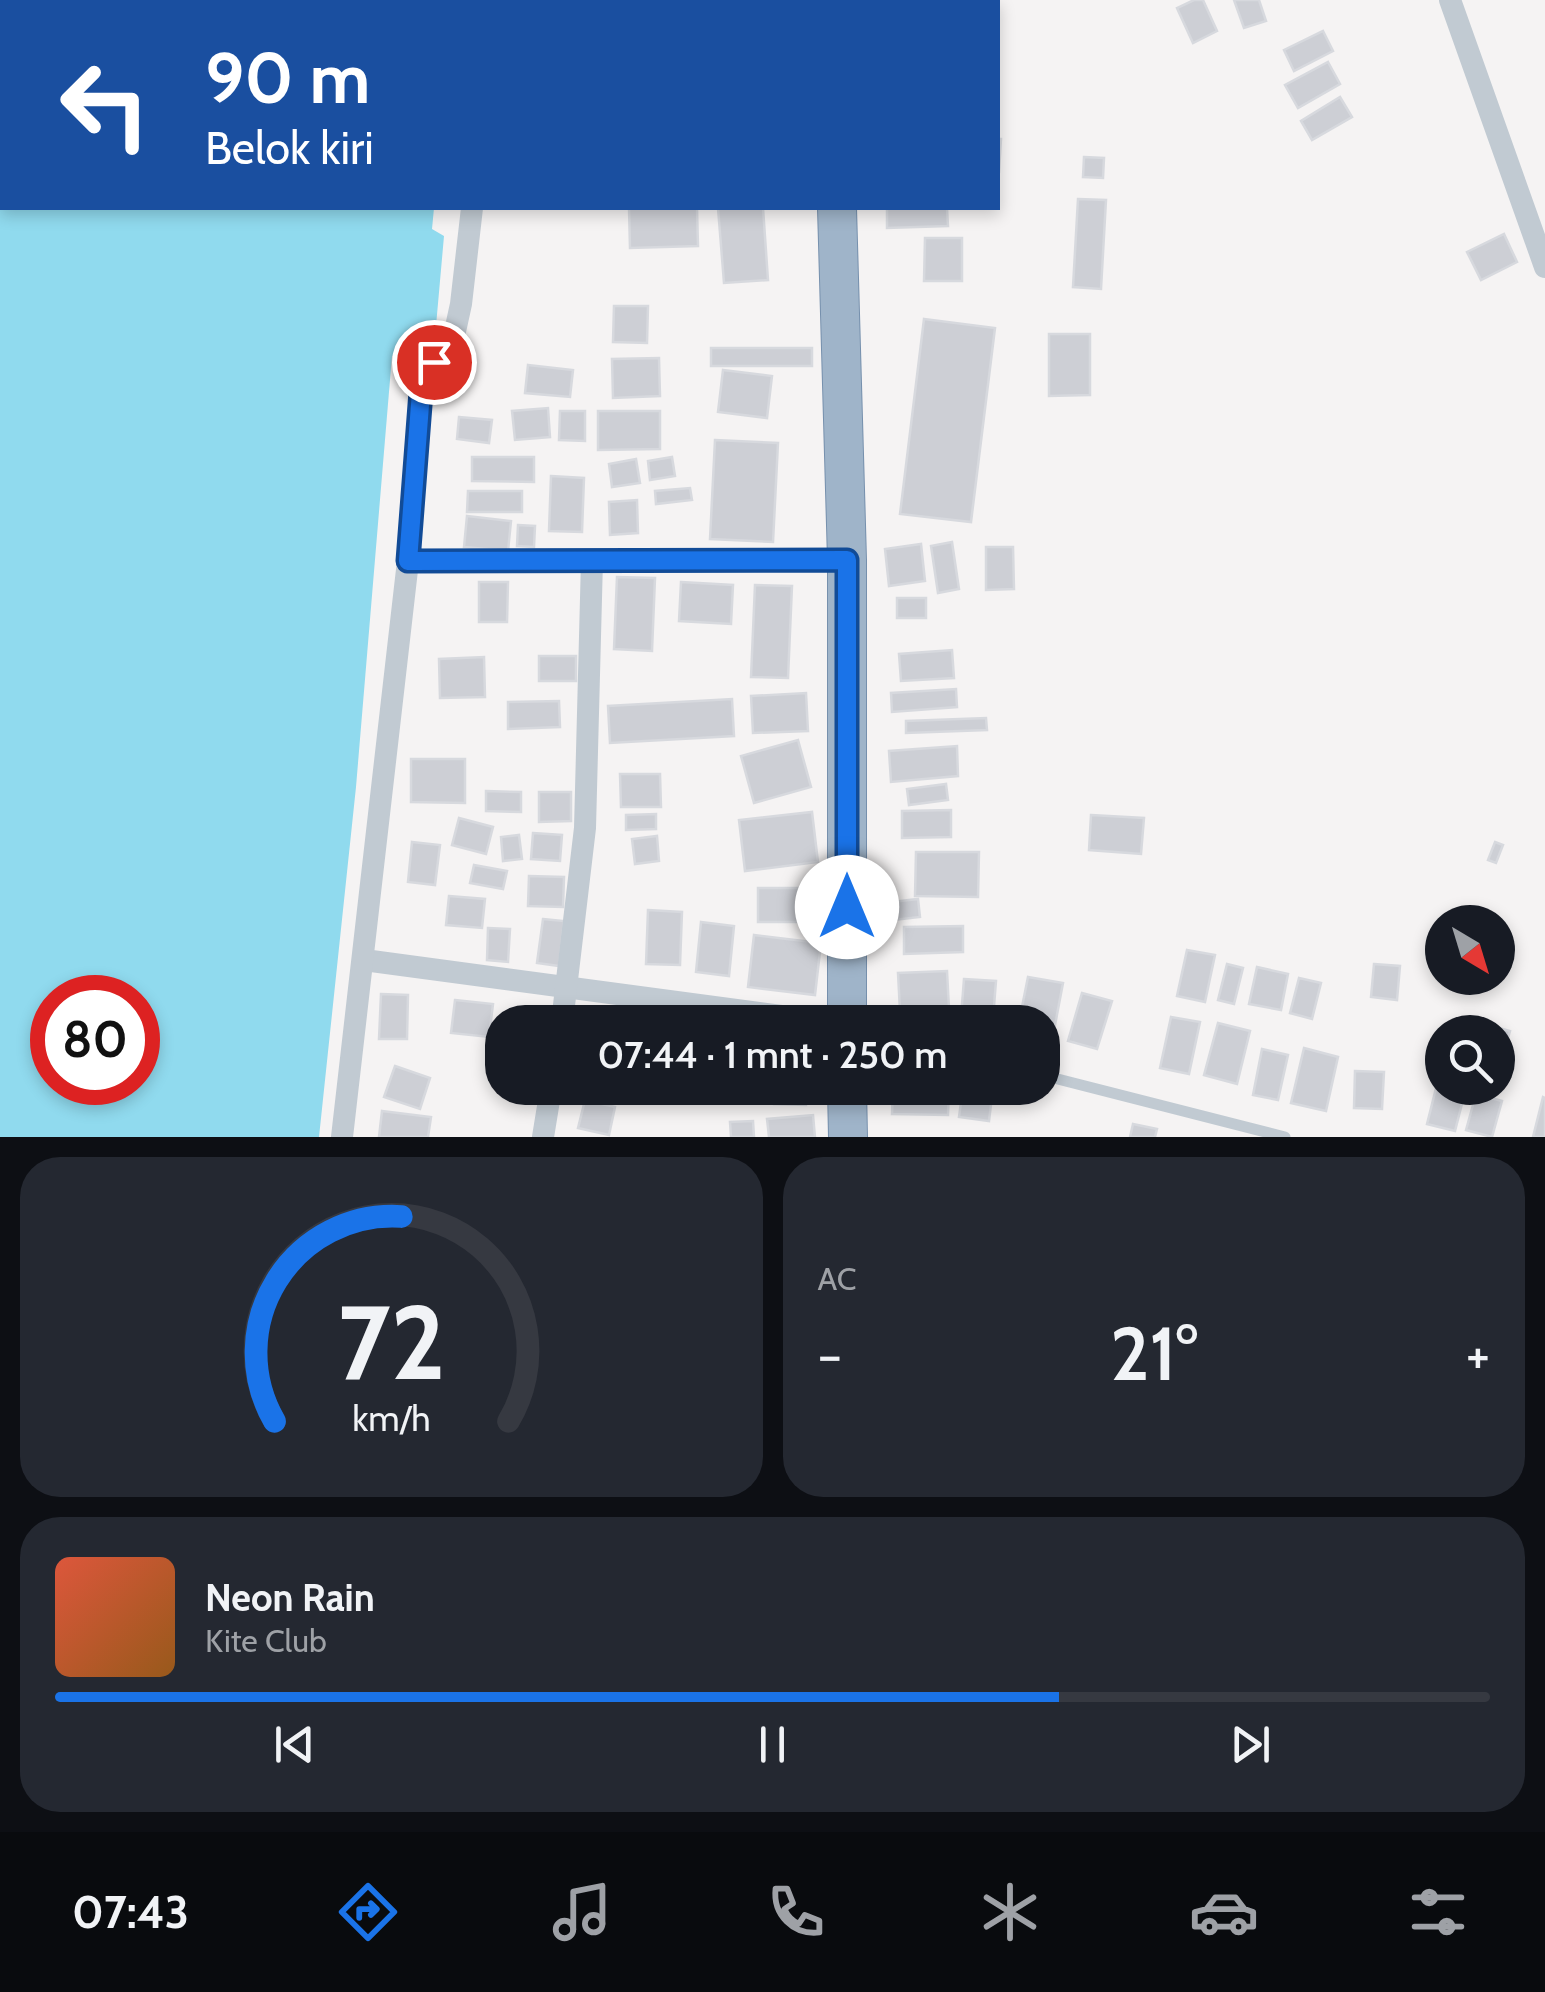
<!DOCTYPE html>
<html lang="id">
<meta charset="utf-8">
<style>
body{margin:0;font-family:Cabin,sans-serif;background:#242831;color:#f1f3f6;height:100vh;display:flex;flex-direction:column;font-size:38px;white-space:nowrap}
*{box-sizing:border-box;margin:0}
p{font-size:32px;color:#9ea1a6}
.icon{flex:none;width:55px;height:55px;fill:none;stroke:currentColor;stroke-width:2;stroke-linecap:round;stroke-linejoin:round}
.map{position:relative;height:1137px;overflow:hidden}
.side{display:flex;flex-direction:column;gap:20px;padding:20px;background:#0d0f14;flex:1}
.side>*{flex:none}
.guide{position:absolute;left:0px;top:0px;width:1000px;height:210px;box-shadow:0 5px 15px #0003;background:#1a4fa0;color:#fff;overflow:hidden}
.needle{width:65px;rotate:142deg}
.controls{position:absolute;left:1425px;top:905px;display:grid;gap:20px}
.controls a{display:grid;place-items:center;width:90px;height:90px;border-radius:50%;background:#171b24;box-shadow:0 5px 15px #0003;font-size:50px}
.speed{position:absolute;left:30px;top:975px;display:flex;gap:20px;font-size:50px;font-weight:700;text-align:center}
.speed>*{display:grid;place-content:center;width:130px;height:130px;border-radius:50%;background:#171b24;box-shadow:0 5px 15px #0003;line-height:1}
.speed .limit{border:15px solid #d22;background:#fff;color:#111}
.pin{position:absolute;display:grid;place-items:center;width:85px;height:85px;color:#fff;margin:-42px;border:5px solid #fff;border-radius:50%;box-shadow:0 2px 10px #0007}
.me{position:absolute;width:110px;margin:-55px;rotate:0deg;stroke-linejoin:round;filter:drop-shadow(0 0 8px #0008)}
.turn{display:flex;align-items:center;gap:35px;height:210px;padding:0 40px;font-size:45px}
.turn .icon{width:130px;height:130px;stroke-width:2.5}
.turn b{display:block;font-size:70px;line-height:85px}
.big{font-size:75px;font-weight:600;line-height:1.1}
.side .widget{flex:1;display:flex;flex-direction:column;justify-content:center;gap:15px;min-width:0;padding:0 35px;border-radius:40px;background:#242831}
.side .dial{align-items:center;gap:0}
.dial svg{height:260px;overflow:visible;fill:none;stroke:#363941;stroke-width:7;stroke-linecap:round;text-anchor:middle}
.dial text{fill:#f1f3f6;stroke:none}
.song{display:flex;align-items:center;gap:30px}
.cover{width:120px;height:120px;border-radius:15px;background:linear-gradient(135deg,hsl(10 70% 55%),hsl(30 70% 35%))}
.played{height:10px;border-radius:5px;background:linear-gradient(90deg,#1a73e8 70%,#363941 70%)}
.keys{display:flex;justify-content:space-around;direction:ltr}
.heat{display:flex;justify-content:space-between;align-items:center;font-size:55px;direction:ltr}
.side .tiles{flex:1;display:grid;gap:20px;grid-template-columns:1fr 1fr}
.widget:last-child{grid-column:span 2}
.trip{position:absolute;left:485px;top:1005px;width:575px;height:100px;border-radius:40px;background:#171b24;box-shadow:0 5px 15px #0003;font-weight:600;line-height:100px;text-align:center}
.tabs{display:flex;height:160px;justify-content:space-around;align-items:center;background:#090b0e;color:#9ea1a6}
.tabs .icon{width:70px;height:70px}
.tabs .selected{color:#1a73e8}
.tabs b{font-size:45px;color:#f1f3f6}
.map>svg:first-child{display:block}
.water{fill:#90daee;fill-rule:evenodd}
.building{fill:#cdcfd5;stroke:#d7d9de;stroke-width:2.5}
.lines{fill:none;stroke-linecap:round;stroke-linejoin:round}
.trunk-casing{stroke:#7690ad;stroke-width:40}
.service{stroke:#c1cad2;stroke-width:11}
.minor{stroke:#c1cad2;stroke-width:22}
.trunk{stroke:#9fb4c9;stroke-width:38}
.route-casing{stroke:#114b97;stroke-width:25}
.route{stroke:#1a73e8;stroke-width:18}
</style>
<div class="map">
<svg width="1545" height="1137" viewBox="0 0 1545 1137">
<rect width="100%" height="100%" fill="#f5f3f3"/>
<path class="water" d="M0,0H451L450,2H2V208H434L432,229L444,236L436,326L392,356L356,787L319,1137H0ZM52,998H138V1082H52Z"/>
<g class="building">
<path d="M934,0V2H883V1Z"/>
<path d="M1194,0H1203L1217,31L1193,43L1177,8Z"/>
<path d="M1234,0H1259L1266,21L1244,28Z"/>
<path d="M1323,31L1333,51L1294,71L1284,50Z"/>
<path d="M1328,62L1340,84L1298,108L1285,85Z"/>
<path d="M1340,97L1352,117L1312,140L1301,121Z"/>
<path d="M998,139H1001L999,172H998Z"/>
<path d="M1084,157L1104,158L1103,178L1083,177Z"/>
<path d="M1078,199L1106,200L1101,289L1073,287Z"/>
<path d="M629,208H697L698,246L630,248Z"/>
<path d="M718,208H763L768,280L724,283Z"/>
<path d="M887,208H947L948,226L887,228Z"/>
<path d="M1504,234L1517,262L1481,280L1467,252Z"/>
<path d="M925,238H962V281H924Z"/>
<path d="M614,306H648L647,343L613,342Z"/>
<path d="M924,319L995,328L971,522L900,514Z"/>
<path d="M1049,334H1090V395L1049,396Z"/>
<rect x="711" y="348" width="101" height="18"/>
<path d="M659,358L660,396L613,398L612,359Z"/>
<path d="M528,365L573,370L570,397L525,393Z"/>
<path d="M723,370L772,376L767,418L718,412Z"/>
<path d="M548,408L550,437L515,440L512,411Z"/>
<path d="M560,411H585V441L559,440Z"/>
<path d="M598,411H660V449L598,450Z"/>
<path d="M459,417L492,420L489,443L457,439Z"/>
<path d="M715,440L778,443L773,542L710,539Z"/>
<path d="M472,457H534V482L472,481Z"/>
<path d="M672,457L675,476L650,480L648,461Z"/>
<path d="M636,459L640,483L612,487L609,464Z"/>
<path d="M551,476L584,478L582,532L549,531Z"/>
<path d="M690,488L692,500L656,504L655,491Z"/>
<path d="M468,491H522V512H467Z"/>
<path d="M637,500L638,533L610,535L609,502Z"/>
<path d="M467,516L511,521L508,551L464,547Z"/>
<path d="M518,525L535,526L534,547L517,546Z"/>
<path d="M952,542L959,589L938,593L931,546Z"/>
<path d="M921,544L925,581L889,586L885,549Z"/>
<path d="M986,547H1013L1014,589L986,590Z"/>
<path d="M617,577L655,578L652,651L614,649Z"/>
<path d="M479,582H508L507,622H479Z"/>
<path d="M681,582L733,585L731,624L679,621Z"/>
<path d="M755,585L792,586L788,678L751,677Z"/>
<rect x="897" y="598" width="29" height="20"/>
<path d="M952,650L954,678L901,681L899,654Z"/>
<rect x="539" y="656" width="37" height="25"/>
<path d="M484,657L485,697L440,698L439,659Z"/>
<path d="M956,689L957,707L892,712L891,693Z"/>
<path d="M806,693L808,731L753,733L751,696Z"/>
<path d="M732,699L734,736L610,743L608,706Z"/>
<path d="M559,701L560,727L508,729V702Z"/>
<path d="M986,718L987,730L906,733V721Z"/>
<path d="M798,740L811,787L754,803L741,756Z"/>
<path d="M957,746L958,776L891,782L889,751Z"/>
<path d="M411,759H465V803L411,802Z"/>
<path d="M620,774H660L661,807H621Z"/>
<path d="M946,784L948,800L909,805L907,789Z"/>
<path d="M486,791L521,792V812L486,811Z"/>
<path d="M539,792H571V821L539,822Z"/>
<path d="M951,810V837L902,838V811Z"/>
<path d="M812,812L818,862L745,871L739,820Z"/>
<path d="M656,814V829L626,830V815Z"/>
<path d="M1091,815L1144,818L1141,854L1089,850Z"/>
<path d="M459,818L493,827L486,854L452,845Z"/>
<path d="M533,833L562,835L560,861L531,859Z"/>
<path d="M519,835L522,859L503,861L501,837Z"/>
<path d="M657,836L659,861L635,864L632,839Z"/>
<path d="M412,842L440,845L435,885L408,882Z"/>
<path d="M1495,842L1503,845L1496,863L1488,860Z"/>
<path d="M916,852H979L978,897L915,896Z"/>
<path d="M474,865L507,871L503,889L470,883Z"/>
<path d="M529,876L564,877L563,907L528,906Z"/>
<rect x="758" y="888" width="51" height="34"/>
<path d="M449,896L485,899L482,928L446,925Z"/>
<path d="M918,899L920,917L884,921L883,903Z"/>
<path d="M648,910L682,912L680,965L646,964Z"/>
<path d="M543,919L564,921L559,966L537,963Z"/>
<path d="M701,922L734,926L729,976L696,972Z"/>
<path d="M963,926V952L904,954V927Z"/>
<path d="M488,928L510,929L508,962L487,960Z"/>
<path d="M754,935L821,943L815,995L748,987Z"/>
<path d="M1187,950L1215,955L1205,1002L1177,996Z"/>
<path d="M1227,964L1243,968L1234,1004L1218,1000Z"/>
<path d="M1374,964L1400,966L1397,1000L1371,997Z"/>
<path d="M1257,967L1288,974L1281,1010L1249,1004Z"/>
<path d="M947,971L949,1009L900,1011L898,973Z"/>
<path d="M1028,977L1063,983L1052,1041L1042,1040V1022H1019Z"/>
<path d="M1299,978L1321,983L1312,1019L1290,1013Z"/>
<path d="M964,979L996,981L993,1019L961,1017Z"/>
<path d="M1082,993L1112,1001L1097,1049L1068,1041Z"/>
<path d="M381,994L408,995L407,1039H379Z"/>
<path d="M455,1000L493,1004L489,1037L451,1033Z"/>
<path d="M1171,1017L1200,1022L1189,1074L1160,1068Z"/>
<path d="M1479,1022L1510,1031L1499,1068L1498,1032H1476Z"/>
<path d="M1218,1023L1250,1031L1237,1084L1204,1075Z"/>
<path d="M1304,1048L1338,1057L1326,1111L1291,1103Z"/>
<path d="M1262,1049L1288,1055L1278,1100L1253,1095Z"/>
<path d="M395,1066L430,1078L420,1109L384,1097Z"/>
<path d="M1355,1071L1384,1072L1382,1109L1354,1108Z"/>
<path d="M1438,1080L1442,1081V1088H1466L1455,1131L1427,1124Z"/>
<path d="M775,1088H807L806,1105L774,1104Z"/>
<path d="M893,1088H949L948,1115L892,1114Z"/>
<path d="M963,1088H993L989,1121L959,1117Z"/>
<path d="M1476,1094L1502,1101L1492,1137L1466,1130Z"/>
<path d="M1543,1097L1545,1098V1137H1533Z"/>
<path d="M585,1100L615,1107L609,1135L578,1128Z"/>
<path d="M382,1111L431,1117L428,1137H379Z"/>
<path d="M813,1115L815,1137H769L767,1119Z"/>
<path d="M753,1121L754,1137H731L730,1122Z"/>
<path d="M1133,1124L1157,1129L1155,1137H1130Z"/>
</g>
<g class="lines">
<g class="trunk-casing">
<g id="trunk">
<path d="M832,0V2"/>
<path d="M837,208L847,560V1022"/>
<path d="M847,1088L848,1137"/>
</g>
</g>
<path class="service" d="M1042,1075L1285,1137"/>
<g class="minor">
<path d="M1450,0L1545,267"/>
<path d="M493,2V0"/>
<path d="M408,561L847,560"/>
<path d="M364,960L826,1022"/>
<path d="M562,1022L585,828L592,560"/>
<path d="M342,1137L408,561L422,379L454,336L461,304L472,208"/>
<path d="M543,1137L551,1088"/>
</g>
<use href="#trunk" class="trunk"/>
</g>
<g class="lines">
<g class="route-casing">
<path id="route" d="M434,362L422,379L408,561L847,560V907"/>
</g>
<use href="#route" class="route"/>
</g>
</svg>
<div class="controls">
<a><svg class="needle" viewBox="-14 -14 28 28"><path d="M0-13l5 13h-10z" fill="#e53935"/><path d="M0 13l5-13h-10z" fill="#9ea1a6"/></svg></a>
<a><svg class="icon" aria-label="search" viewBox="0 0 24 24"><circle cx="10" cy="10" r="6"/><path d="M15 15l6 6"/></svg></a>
</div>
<div class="speed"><div class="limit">80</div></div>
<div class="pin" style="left:434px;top:362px;background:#d93025"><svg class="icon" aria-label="arrive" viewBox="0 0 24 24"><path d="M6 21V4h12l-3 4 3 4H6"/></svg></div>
<svg class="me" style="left:847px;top:907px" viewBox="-20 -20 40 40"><circle r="19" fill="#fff"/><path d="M0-13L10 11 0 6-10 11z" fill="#1a73e8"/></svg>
<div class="trip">07:44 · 1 mnt · 250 m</div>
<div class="guide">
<div class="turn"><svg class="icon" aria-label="left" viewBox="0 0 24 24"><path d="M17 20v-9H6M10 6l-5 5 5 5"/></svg><div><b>90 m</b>Belok kiri</div></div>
</div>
</div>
<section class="side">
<div class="tiles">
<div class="widget dial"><svg viewBox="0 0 100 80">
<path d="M14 69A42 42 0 1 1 86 69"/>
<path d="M14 69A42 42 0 0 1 53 6" stroke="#1a73e8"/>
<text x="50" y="56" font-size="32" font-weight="700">72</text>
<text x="50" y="72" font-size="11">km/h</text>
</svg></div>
<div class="widget"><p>AC</p>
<div class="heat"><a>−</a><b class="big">21°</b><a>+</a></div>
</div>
<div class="widget">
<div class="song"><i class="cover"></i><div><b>Neon Rain</b><p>Kite Club</p></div></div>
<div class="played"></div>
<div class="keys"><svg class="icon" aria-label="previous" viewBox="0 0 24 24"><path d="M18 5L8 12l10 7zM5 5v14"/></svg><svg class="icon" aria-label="pause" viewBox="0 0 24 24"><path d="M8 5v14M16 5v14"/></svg><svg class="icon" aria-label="next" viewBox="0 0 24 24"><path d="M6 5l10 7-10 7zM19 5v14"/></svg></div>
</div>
</div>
</section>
<nav class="tabs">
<b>07:43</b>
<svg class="icon selected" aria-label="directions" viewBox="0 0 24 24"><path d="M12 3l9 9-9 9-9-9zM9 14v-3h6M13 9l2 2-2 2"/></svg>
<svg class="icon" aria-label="music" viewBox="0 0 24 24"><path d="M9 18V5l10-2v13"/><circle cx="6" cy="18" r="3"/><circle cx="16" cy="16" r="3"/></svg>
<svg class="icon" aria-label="phone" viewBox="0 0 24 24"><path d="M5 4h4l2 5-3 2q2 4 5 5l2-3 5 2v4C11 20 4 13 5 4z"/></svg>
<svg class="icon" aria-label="climate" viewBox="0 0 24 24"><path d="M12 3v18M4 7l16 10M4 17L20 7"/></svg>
<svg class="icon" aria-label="car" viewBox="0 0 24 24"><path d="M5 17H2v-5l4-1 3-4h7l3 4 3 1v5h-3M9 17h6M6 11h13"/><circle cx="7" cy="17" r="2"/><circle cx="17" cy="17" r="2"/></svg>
<svg class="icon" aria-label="filters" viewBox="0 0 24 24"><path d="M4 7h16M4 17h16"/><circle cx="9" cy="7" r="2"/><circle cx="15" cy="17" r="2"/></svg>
</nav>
